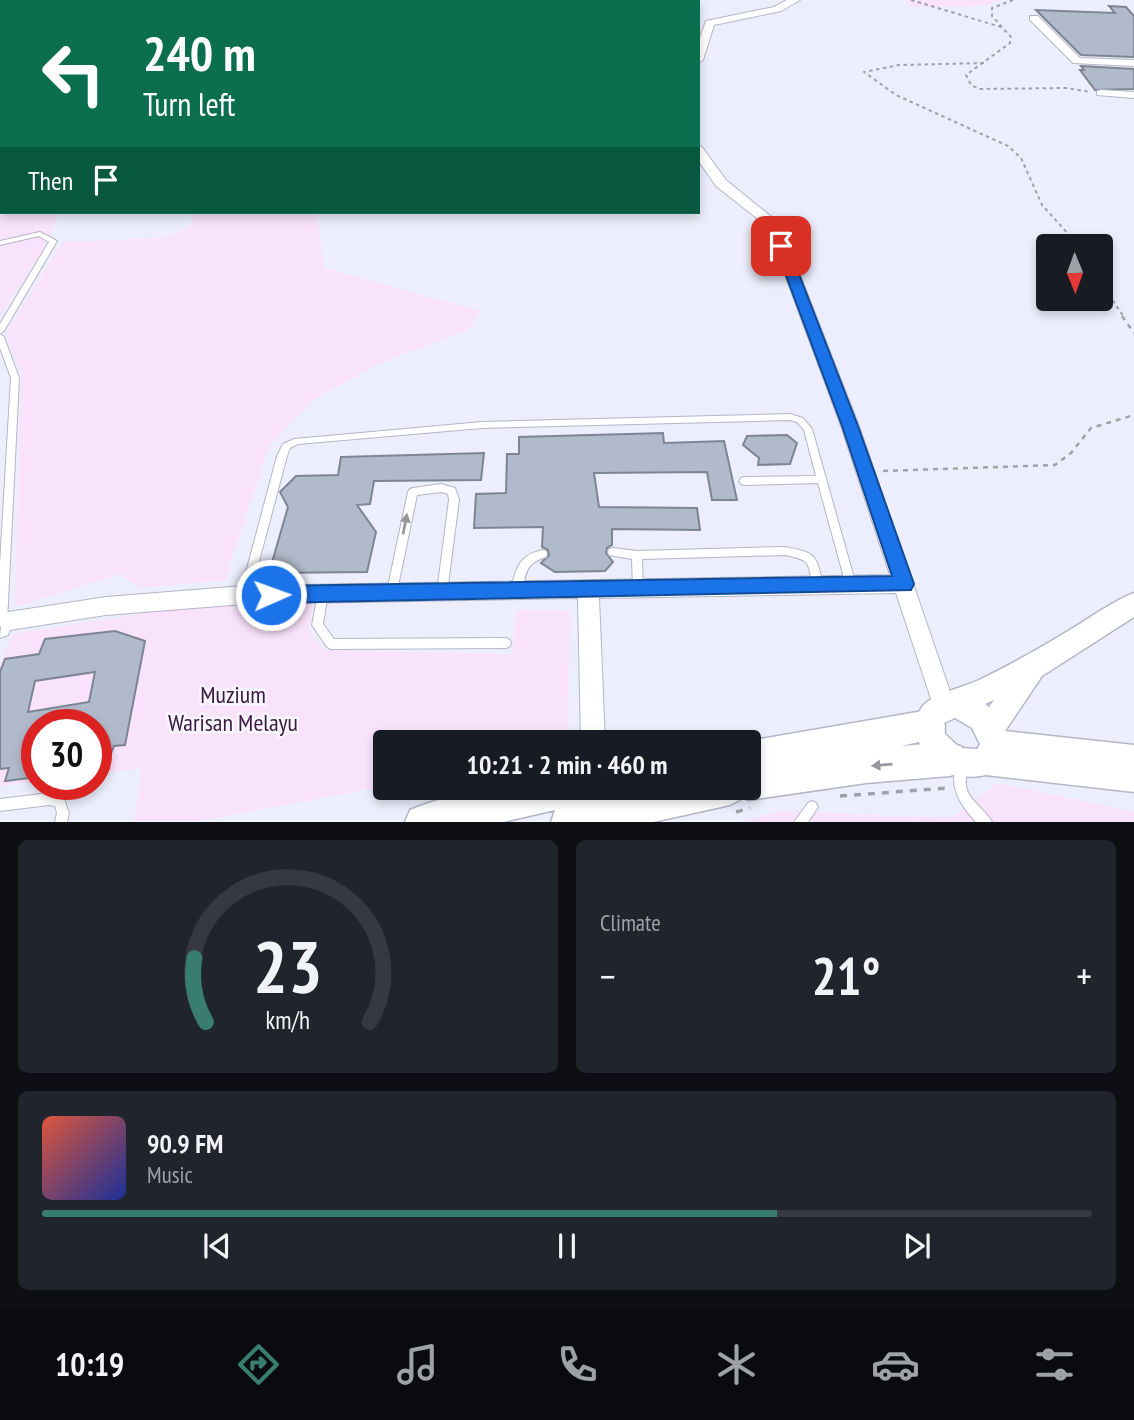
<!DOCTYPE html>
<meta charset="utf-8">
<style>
body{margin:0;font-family:"PT Sans Narrow",sans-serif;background:#20242c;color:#f1f3f6;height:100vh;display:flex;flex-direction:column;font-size:26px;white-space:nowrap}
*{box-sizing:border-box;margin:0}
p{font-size:23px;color:#9ea1a6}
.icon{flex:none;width:38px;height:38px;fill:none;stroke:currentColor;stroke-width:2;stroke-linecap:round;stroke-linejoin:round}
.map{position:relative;height:822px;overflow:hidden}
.sheet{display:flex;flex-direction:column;gap:18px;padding:18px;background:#0d0f14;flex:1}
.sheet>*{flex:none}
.guide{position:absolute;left:0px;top:0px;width:700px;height:214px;box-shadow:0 4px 10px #0003;background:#0b6e4f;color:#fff;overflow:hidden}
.needle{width:46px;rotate:179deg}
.tools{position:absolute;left:1036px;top:234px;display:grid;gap:14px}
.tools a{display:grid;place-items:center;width:77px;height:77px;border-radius:7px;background:#171b24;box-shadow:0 4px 10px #0003;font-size:35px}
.speed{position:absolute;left:21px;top:709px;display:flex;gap:14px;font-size:35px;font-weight:700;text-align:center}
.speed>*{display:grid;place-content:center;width:91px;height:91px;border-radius:50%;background:#171b24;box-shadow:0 4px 10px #0003;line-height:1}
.speed .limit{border:10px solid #d22;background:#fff;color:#111}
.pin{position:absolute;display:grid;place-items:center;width:60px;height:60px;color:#fff;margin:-30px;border-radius:14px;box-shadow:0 4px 10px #0006}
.me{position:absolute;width:77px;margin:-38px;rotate:88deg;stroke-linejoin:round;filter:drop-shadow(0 0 5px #0008)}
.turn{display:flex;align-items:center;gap:24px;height:147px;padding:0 28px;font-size:32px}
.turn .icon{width:91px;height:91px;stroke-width:2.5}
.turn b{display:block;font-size:49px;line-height:60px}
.then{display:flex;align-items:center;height:66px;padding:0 28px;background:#0003;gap:14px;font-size:26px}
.big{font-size:52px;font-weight:700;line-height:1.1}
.sheet .tile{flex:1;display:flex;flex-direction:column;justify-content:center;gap:10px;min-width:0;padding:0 24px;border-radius:10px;background:#20242c}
.sheet .dial{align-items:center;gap:0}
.dial svg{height:182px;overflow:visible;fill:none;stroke:#363941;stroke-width:7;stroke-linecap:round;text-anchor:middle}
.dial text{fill:#f1f3f6;stroke:none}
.song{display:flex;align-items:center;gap:21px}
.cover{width:84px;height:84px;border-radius:10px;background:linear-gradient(135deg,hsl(10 70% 55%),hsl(230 70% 35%))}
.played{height:7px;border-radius:4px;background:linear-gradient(90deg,#397d71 70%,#363941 70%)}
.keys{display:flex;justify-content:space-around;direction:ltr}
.heat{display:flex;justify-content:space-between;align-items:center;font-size:38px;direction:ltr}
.sheet .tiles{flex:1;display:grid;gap:18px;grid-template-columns:1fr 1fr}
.tile:last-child{grid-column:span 2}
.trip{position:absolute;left:373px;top:730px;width:388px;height:70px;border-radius:7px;background:#171b24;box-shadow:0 4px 10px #0003;font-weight:700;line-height:70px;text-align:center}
.tabs{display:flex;height:112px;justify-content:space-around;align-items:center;background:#090b0e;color:#9ea1a6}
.tabs .icon{width:49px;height:49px}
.tabs .on{color:#397d71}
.tabs b{font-size:32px;color:#f1f3f6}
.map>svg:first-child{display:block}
.built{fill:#edeefd;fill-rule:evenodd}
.green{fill:#f9e2fc}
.building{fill:#b1baca;stroke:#7d8594;stroke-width:2;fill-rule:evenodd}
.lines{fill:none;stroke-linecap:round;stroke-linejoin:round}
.service-casing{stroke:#b4b5c6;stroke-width:2}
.minor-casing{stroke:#b4b5c6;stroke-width:2}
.tertiary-casing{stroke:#b4b5c6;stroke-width:3}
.secondary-casing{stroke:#b4b5c6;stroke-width:3}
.path-far2{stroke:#a1a2a9;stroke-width:2;stroke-dasharray:3.5 3.5;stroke-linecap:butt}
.path-far1{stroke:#a1a2a9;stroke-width:2.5;stroke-dasharray:5 5;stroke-linecap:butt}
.path{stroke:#a1a2a9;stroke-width:3.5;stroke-dasharray:7 7;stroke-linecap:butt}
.service{fill:#fff;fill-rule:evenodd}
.minor{fill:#fff;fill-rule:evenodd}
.tertiary{fill:#fff;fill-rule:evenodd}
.secondary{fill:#fff;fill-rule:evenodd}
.oneway{fill:#98989c}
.route{fill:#1a73e8;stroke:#114b97;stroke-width:2}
.labels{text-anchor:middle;stroke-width:5;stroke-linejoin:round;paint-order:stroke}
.near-park-label{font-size:24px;fill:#3e1644;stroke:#f7f8ff}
</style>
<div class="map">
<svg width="1134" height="822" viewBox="0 0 1134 822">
<rect width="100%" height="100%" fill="#f7f8ff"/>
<path class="built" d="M0,0H1134V821H0ZM2,2H698V212H2ZM1048,247H1101V299H1048ZM37,724H96V784H37ZM385,742H749V788H385Z"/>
<g class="green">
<path d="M0,0H161L2,2L0,108Z"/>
<path d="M907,0H1002L984,6L911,7Z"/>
<path d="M0,164L2,212H59L47,243L0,316Z"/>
<path d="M189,212H317L324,268L481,311L470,329L375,365L314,400L270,445L225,580L140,588L120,574L15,607L21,374L6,333L63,242L162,238L190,228L193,215Z"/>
<path d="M240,603H313L309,631L324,650L512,654L516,610H570L568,742H385V786L199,821H134L142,768L96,774V724H37V781L0,786V667L13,634L147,613Z"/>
<path d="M997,783L1134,812V822H741L782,811L952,818Z"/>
</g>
<g class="building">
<path d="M1109,6L1126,7L1134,16V57L1081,55L1036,10L1115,13Z"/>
<path d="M1081,66L1134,69V89L1095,90L1080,70H1084Z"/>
<path d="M663,433L664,443L724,441L737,500H712L707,472L594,473L599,507L697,508L700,530L612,529V545L607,548L606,553L613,562L605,571L555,572L541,563L549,555L548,550L542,547L543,527L474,528L476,494L506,493L507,454H519V437Z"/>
<path d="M787,435L797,443L790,464L758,465L759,458L743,445L747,436Z"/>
<path d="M484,453L481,480L374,481L370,504L357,505L376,532L367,572L269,573L288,507L280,492L296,476L338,475L341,457Z"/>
<path d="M115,631L145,641L125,745L114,746L110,756L96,757V724H37V777L5,781L9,768L0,769V672L5,659L39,654L45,639ZM95,672L89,702L28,712L35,681Z"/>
</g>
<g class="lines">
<g class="service-casing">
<g id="service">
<path d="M388,0H393L392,2H387Z"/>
<path d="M40,232L57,241L4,331L0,334V324L49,242L39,236L0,245V241Z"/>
<path d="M0,334L4,337L19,378L7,622L6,625L2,627L0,626V564L11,378L0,348Z"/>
<path d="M790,414L803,418L812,429L856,585L855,588L851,589L847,588L846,585L818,483L744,485L741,484L739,481L741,478L744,477L816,476L804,430L797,422L790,420L482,428L298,444L290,448L287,456L250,595L249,598L245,599L241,598L240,595L277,456L283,444L294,439L482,422Z"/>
<path d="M441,484L455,488L459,500L447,592L446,595L442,596L438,595L437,592L449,500L448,494L441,492L417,495L397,591L396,594L392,595L388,594L387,591L408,492L410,489L413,488Z"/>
<path d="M785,547C817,553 816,554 823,586L822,589L818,590L814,589C806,564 815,561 785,555L642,559L643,589L642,592L638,593L634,592L633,589L632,559L609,555L608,552L609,549L613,548L637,551Z"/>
<path d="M542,550L546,551L547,554L546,557C523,564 527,575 521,594L517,595L513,594C511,583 516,564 526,557C530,553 536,552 542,550Z"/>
<path d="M323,589L327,590L328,593L323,624L334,639L506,638L510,640L511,643L510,646L506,648L331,649L327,647L312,625L318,593L319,590Z"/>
<path d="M961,760L965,762C968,771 964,781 967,790C972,803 986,810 992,822H976C960,805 948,786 957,762Z"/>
<path d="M49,793L63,796L69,813L67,822H55L57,813L55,806L49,805L0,811V799Z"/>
<path d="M812,801L816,803L818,807L808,822H794L808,803Z"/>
</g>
</g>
<g class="minor-casing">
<g id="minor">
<path d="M787,0H800L781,11L714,25L703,60L698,63V43L706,21L774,7Z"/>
<path d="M1030,16H1038L1080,58L1134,60V66L1073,63L1030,20Z"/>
<path d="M1101,90L1134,92V98L1097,95V91Z"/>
<path d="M698,146L702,147L726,180L780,224L859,426L955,706L952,714L944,717L936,714L896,593L599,598L605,742H581L578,598L244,604L106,615L10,630L8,635L0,638L2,613L106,597L244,586L890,575L841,426L767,226L716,186L698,160Z"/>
</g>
</g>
<g class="tertiary-casing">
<path id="tertiary" d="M1134,593V617L1042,676L1005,731L1134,745V792L986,775C967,779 946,777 931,762C918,748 910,724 922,707C930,695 964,687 979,680C1012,664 1042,647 1073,628C1093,616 1113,601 1134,593ZM994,700L989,707L985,704ZM955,718L972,728L980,744L977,749L960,748L945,734L944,723Z"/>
</g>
<g class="secondary-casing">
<path id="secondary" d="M929,710L941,715L945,726L941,737L901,746L950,742L962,747L967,759L962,771L950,776L866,783L749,800L743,798L730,805L653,822H551L555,810L503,822H405L410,810C468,785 532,788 594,788L589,800L650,788H749V742H743Z"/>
</g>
<g class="path-far2">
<path d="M911,0L1001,27"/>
<path d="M1013,0L992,8V16L1011,37L1010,43L966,75L971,85L979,89L1067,88L1090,92"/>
<path d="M984,63L899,65L864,72L896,95L1008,146L1021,158L1042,205L1080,247"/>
<path d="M1101,283L1124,317"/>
</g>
<g class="path-far1">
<path d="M1122,316L1134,333"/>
<path d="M883,471L1055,465L1071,453L1091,428L1134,415"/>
</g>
<g class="path">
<path d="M840,796L948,788"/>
<path d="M736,812L750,808"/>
</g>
<use href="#service" class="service"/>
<use href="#minor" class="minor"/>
<use href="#tertiary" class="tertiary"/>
<use href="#secondary" class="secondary"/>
</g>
<defs><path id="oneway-solid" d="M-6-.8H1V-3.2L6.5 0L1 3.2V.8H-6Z" transform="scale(1.75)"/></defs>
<g class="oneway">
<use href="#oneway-solid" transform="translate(405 524) rotate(-79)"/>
<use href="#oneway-solid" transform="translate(882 765) rotate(175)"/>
</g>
<path class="route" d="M777,243L788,246L858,426L914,584L911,590L271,603L264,600L261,595L264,589L271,586L892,576L842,426L775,246Z"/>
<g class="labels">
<g class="near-park-label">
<text x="233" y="703">Muzium<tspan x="233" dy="28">Warisan Melayu</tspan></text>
</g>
</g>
</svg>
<div class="tools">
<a><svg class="needle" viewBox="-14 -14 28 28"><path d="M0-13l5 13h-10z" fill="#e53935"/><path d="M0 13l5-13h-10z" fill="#9ea1a6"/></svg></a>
</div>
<div class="speed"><div class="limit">30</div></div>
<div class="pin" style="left:781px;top:246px;background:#d93025"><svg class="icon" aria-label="arrive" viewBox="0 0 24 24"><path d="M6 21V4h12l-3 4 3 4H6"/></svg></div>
<svg class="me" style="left:271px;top:595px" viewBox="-20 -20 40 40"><circle r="17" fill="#1a73e8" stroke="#fff" stroke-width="3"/><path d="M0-11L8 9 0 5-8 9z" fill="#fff"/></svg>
<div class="trip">10:21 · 2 min · 460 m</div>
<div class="guide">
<div class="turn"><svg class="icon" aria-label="left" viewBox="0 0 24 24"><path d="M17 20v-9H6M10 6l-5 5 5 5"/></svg><div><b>240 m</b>Turn left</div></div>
<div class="then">Then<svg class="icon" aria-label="arrive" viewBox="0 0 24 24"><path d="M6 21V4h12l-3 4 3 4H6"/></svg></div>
</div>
</div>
<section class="sheet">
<div class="tiles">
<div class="tile dial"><svg viewBox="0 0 100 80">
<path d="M14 69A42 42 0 1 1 86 69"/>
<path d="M14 69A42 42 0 0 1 9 41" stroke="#397d71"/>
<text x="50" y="56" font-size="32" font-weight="700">23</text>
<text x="50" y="72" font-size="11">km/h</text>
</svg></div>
<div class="tile"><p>Climate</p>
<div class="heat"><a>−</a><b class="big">21°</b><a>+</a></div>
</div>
<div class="tile">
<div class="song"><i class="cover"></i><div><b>90.9 FM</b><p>Music</p></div></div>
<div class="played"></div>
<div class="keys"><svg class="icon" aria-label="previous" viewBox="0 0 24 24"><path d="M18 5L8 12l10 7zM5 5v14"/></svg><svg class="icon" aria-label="pause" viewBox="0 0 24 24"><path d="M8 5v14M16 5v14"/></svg><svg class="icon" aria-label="next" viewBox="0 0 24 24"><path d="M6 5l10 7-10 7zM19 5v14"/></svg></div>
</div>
</div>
</section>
<nav class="tabs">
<b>10:19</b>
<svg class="icon on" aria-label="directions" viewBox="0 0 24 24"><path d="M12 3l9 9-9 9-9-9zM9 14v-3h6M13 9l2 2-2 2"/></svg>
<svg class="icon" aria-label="music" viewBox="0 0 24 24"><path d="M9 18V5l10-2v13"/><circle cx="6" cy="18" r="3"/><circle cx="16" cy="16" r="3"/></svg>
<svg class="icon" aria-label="phone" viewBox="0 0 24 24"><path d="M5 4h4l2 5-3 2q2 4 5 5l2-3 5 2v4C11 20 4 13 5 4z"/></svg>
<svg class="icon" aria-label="climate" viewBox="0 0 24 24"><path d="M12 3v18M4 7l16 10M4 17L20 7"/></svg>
<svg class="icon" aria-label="car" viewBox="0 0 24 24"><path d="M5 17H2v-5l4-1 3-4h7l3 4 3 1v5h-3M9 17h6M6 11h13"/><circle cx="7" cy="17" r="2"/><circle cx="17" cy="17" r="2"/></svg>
<svg class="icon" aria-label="filters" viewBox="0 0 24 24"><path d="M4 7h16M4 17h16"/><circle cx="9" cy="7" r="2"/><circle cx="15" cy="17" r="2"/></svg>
</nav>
